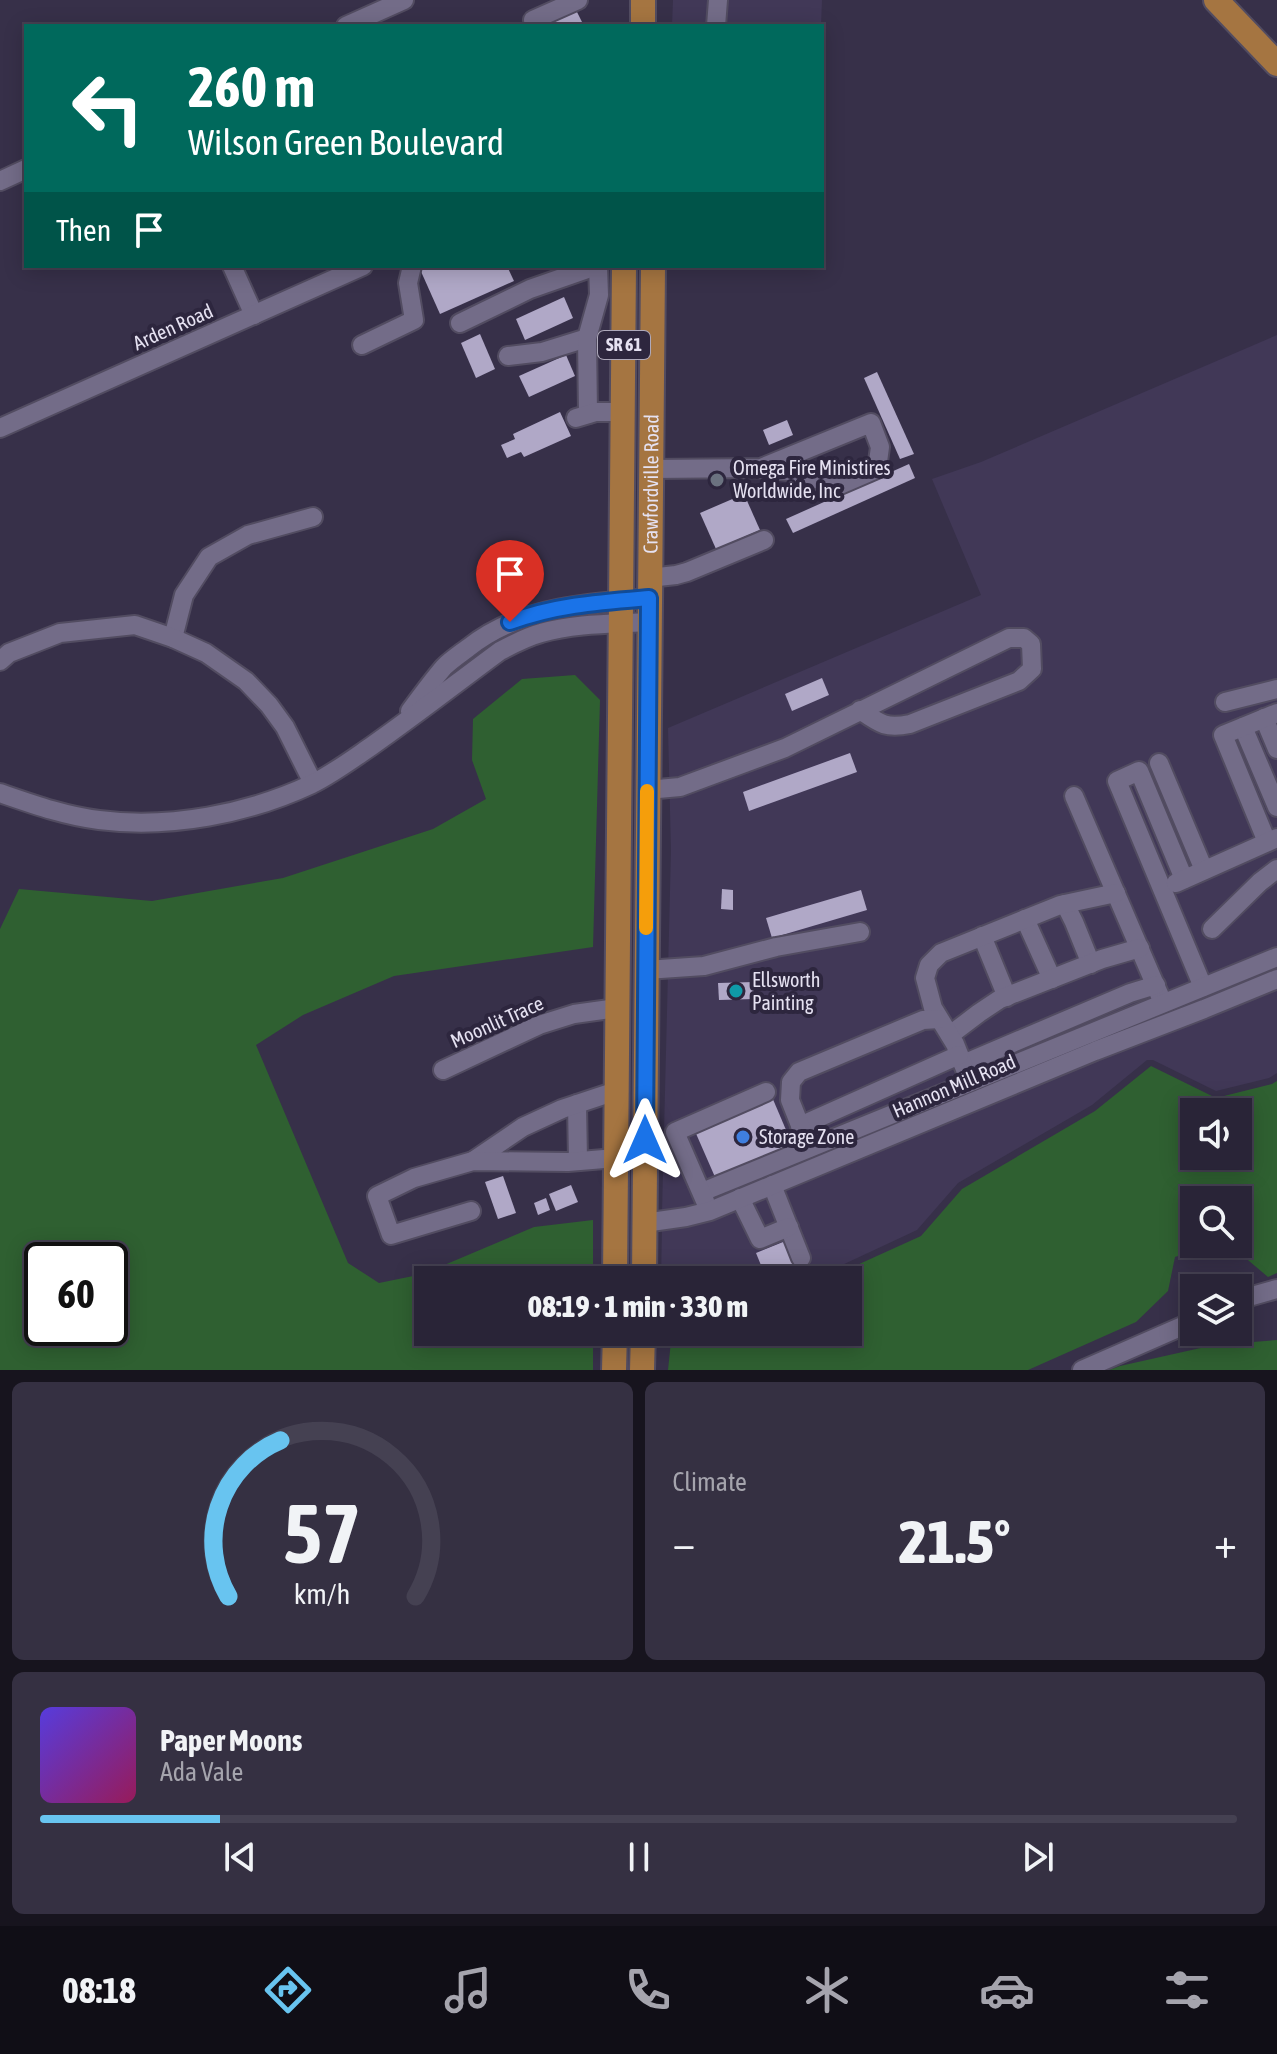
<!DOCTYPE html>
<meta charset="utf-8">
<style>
body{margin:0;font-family:"Asap Condensed",sans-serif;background:#353042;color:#f1f3f6;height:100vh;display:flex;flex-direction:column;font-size:30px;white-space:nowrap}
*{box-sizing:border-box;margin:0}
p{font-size:26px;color:#a5a4ad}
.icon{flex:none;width:44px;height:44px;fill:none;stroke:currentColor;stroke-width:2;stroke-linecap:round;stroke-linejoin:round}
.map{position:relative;height:1370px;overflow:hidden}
.drawer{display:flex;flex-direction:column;gap:12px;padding:12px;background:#17141e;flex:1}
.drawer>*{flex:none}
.guide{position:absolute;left:24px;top:24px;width:800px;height:244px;border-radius:0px;box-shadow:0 4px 20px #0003,0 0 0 2px #454152;background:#00695c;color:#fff;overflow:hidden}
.buttons{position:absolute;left:1180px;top:1098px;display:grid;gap:16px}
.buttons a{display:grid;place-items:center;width:72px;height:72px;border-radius:0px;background:#292437;box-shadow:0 4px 20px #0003,0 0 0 2px #454152;font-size:40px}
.speed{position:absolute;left:24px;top:1242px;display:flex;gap:16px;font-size:40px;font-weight:700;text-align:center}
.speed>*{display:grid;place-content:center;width:104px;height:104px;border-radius:50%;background:#292437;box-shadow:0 4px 20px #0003,0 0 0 2px #454152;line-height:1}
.speed .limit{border:4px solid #111;border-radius:12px;background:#fff;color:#111}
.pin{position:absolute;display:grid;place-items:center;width:68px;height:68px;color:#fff;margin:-82px -34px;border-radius:50% 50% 50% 0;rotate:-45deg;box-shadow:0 0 8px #0007}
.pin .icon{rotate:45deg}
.me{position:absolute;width:88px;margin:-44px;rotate:0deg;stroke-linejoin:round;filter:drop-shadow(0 0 6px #0008)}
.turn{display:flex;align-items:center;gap:28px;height:168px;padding:0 32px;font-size:36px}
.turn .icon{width:104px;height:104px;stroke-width:2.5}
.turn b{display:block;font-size:56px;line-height:68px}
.then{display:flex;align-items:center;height:76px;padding:0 32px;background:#0003;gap:16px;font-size:30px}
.big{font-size:60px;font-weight:800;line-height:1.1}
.drawer .card{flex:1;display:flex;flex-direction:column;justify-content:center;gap:12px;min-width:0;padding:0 28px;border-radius:12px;background:#353042}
.drawer .dial{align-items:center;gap:0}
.dial svg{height:208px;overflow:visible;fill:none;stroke:#454152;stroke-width:7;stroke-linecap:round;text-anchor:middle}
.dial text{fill:#f1f3f6;stroke:none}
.song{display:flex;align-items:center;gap:24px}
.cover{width:96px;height:96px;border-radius:12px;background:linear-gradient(135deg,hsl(250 70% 55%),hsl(330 70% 35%))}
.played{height:8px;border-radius:4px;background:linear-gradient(90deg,#68c4f0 15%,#454152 15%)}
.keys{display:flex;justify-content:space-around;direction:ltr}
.heat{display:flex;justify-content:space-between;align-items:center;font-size:44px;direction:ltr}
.drawer .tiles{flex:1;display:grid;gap:12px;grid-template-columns:1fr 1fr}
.card:last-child{grid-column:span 2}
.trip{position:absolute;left:414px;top:1266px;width:448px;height:80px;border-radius:0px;background:#292437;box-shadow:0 4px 20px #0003,0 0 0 2px #454152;font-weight:800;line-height:80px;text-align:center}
.dock{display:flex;height:128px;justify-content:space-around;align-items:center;background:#100e16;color:#a5a4ad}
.dock .icon{width:56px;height:56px}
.dock .active{color:#68c4f0}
.dock b{font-size:36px;color:#f1f3f6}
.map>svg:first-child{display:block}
.built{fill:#413857}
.green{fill:#2f6031;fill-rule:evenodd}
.building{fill:#b0a8c7}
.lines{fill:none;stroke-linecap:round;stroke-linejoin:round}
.minor-casing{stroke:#524c61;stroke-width:22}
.major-casing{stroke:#524c61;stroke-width:28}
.minor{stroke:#736c88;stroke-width:18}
.major{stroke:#a57541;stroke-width:24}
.route-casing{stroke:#114b97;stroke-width:20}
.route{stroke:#1a73e8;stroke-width:14}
.slow{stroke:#f59e0b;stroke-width:14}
.worship-dot{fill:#6b7280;stroke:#2d263e;stroke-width:3}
.culture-dot{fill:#0f9aa8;stroke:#2d263e;stroke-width:3}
.shop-dot{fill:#3f7fe0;stroke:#2d263e;stroke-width:3}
.labels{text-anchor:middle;stroke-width:8;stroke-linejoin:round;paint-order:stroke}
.shield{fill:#2d263e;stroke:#aea9bb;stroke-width:2}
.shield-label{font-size:18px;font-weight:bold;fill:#e5e1f1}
.street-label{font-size:20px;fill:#e5e1f1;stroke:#2d263e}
.poi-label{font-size:20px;fill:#e5e1f1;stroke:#2d263e;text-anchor:start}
</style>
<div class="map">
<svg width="1277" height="1370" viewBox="0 0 1277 1370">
<rect width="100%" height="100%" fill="#373049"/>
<g class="built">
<path d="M673,0H822L821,26H672Z"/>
<path d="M1277,335V970L707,1203L662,1212L671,851L668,728L981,595L932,479L981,462Z"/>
<path d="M1277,988V1073L1269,1078L1216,1091L1153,1060H1147L1092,1105L958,1183L917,1230L810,1280H753L741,1266L718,1280H661L662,1228Z"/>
</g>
<g class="green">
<path d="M575,675L600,700L593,947L394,976L303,1015L256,1045L348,1263L379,1283L423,1274L534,1227L593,1220V1280H428V1332H593V1370H0V929L19,889L152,901L283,878L433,829L486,799L472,760L473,719L522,679ZM42,1260H110V1328H42Z"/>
<path d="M1151,1066L1216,1098L1272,1084L1277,1081V1273L1268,1277L1229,1244H1238V1200H1194V1244H1212L1175,1257L1168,1291L1136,1322L1028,1370H668L672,1332H848V1280H824L921,1236L962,1189L1095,1111ZM1194,1112H1238V1156H1194Z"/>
<path d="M1277,1340V1370H1109L1120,1366L1214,1345Z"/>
</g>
<g class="building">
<path d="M575,8L584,26H535Z"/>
<path d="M422,266H507L514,281L440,314L419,267Z"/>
<path d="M564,297L573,318L525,340L516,319Z"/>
<path d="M480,334L495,369L476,378L461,343Z"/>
<path d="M566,355L575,376L529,397L519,376Z"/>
<path d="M877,372L914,454L900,459L864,378Z"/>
<path d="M560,412L571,436L524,457L521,452L507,458L501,445L515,439L513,434Z"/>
<path d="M787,420L793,435L769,445L763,430Z"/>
<path d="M909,464L915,478L793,533L786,519Z"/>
<path d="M744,494L760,530L716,549L700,513Z"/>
<path d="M822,678L829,695L792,711L785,694Z"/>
<path d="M850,753L857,772L749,811L743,792Z"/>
<path d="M722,889L733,890V910L721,909Z"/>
<path d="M861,890L867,910L772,938L766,918Z"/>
<path d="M754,982V999L719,1000L718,983Z"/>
<path d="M772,1097L792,1144L715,1177L694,1129Z"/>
<path d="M503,1176L516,1213L498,1219L485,1182Z"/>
<path d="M571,1185L578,1202L556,1211L549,1194Z"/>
<path d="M546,1198L550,1210L538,1215L534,1203Z"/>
<path d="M788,1240L804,1277L798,1280H767L756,1253Z"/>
</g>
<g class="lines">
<g class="minor-casing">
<g id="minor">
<path d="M533,20L578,0"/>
<path d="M346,26L404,0"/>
<path d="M716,26L718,0"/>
<path d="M0,181L26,169"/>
<path d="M232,266L254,315"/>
<path d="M460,323L530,289L596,266"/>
<path d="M362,345L414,320L408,283L412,266"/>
<path d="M508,356L542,352L587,338"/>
<path d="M588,414L587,338L599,295L598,266"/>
<path d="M576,418L596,412H623"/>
<path d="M0,428L363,266"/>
<path d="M651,469L761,468L871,423L880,447L877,469L833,488L807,473L761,468"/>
<path d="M649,578L676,575L687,572L764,540"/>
<path d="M173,638L184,595L209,557L248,535L313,517"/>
<path d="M0,661L9,653L60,633L135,625L173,638L206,653L246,681L269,705L285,727L313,783"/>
<path d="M1225,702L1277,689"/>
<path d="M410,711C421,696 432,681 444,667C451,660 460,654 468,648C521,606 585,604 649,598"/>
<path d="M1264,718L1277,749"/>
<path d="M1243,727L1277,807"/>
<path d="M1159,763L1204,870"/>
<path d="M647,790L680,787L785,748L1009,638H1024L1031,644L1032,669L1019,681L910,724C886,729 880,724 860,710"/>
<path d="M0,793C32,804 65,816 99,820C170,829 248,814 312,784C334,773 354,758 373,745C417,714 458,682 500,651C513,644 526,637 541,633C575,623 614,624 649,622"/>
<path d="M1074,796L1163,1003"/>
<path d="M1267,842L1223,735L1277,713"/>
<path d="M1184,879L1139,771L1117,781L1203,987"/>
<path d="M1176,883L1277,838"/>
<path d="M1065,904L1074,922L1091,964"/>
<path d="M1025,919L1052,979"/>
<path d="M1212,929L1260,882L1277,869"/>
<path d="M982,936L1007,997"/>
<path d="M646,970L704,966L776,947L860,932"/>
<path d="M950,1035L979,1013L1000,999L1102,959L1140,948"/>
<path d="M963,1064L1130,993L1156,985"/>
<path d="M443,1070L539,1025L574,1014L617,1008"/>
<path d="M970,1082L955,1044L933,1008L925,978L929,965L941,953L1060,905L1116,893"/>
<path d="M577,1104L578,1161"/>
<path d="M800,1126L959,1055"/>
<path d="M809,1148L790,1100L791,1082L799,1072L923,1020L939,1019"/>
<path d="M473,1161L523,1127L562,1109L616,1091"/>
<path d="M772,1185L801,1258"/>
<path d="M702,1192L1277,957"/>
<path d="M740,1198L760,1239L789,1227"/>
<path d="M705,1201L675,1132L766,1092"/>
<path d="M471,1211L391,1235L377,1196L414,1178L473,1161L568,1162L616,1158"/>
<path d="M644,1223L686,1217L710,1211L1095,1051L1204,1009L1277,979"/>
<path d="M1238,1300L1277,1289"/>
<path d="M1082,1370L1194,1321"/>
</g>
</g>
<g class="major-casing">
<g id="major">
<path d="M1216,0L1277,64"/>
<path d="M643,26V0"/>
<path d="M615,1280L624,266"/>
<path id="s1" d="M644,1280L653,266"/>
<path d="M614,1370L615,1332"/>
<path d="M642,1370L643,1332"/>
</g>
</g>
<use href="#minor" class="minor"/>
<use href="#major" class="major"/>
</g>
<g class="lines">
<g class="route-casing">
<path id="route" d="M510,622C555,605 601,602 649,598L645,1140"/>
</g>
<use href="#route" class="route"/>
<path class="slow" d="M646,928L647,791"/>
</g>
<circle class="worship-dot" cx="717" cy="480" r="8"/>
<circle class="culture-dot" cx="736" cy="991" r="8"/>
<circle class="shop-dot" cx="743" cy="1137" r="8"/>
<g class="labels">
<rect class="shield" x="598" y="331" width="52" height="28" rx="6"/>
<g class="shield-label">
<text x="624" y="351">SR 61</text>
</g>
<g class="street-label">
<text transform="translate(173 327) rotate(-24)" y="7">Arden Road</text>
<text dy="7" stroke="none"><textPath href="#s1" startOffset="796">Crawfordville Road</textPath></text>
<text transform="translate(497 1022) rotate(-24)" y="7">Moonlit Trace</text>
<text transform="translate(954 1086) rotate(-23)" y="7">Hannon Mill Road</text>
</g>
<g class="poi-label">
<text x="733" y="475">Omega Fire Ministires<tspan x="733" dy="23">Worldwide, Inc</tspan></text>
<text x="752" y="987">Ellsworth<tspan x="752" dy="23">Painting</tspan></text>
<text x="759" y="1144">Storage Zone</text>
</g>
</g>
</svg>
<div class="buttons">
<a><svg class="icon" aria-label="sound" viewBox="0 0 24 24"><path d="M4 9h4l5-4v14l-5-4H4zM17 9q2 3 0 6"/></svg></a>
<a><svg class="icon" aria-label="search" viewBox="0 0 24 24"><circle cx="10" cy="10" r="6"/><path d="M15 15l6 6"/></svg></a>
<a><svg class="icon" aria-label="layers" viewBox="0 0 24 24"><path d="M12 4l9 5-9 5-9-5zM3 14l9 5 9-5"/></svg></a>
</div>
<div class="speed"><div class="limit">60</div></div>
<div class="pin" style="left:510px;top:622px;background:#d93025"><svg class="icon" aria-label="arrive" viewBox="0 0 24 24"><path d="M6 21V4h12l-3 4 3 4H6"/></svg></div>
<svg class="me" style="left:645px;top:1140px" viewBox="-20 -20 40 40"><path d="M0-17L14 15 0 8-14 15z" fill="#1a73e8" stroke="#fff" stroke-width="4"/></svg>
<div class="trip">08:19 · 1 min · 330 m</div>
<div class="guide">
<div class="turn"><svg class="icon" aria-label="left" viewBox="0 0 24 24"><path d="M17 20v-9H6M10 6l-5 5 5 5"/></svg><div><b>260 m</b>Wilson Green Boulevard</div></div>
<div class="then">Then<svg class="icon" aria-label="arrive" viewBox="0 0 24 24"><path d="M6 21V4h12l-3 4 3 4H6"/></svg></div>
</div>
</div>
<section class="drawer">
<div class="tiles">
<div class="card dial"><svg viewBox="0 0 100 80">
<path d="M14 69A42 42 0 1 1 86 69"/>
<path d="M14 69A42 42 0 0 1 34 9" stroke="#68c4f0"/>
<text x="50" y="56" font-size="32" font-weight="700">57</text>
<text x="50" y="72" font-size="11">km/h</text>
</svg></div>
<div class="card"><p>Climate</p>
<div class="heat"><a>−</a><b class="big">21.5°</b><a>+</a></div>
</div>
<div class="card">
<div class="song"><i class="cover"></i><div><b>Paper Moons</b><p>Ada Vale</p></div></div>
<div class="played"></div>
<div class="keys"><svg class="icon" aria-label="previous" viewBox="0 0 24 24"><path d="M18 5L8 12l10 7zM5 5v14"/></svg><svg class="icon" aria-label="pause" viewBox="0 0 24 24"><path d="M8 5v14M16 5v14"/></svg><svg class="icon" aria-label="next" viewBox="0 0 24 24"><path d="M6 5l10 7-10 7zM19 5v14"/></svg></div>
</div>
</div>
</section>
<nav class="dock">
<b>08:18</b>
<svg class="icon active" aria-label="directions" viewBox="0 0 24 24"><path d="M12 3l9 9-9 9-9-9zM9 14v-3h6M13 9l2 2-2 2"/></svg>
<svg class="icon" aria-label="music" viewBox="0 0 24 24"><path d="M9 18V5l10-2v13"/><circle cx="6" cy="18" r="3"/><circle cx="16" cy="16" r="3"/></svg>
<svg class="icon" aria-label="phone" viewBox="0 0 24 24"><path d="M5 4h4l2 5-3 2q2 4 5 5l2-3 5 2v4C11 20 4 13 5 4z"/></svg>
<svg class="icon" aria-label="climate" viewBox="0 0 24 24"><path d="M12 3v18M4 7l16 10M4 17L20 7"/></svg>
<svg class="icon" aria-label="car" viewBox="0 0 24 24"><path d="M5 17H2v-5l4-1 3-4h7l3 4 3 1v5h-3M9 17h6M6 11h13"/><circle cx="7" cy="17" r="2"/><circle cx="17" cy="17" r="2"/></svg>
<svg class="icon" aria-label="filters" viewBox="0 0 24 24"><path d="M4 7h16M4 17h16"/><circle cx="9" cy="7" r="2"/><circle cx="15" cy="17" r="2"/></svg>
</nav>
